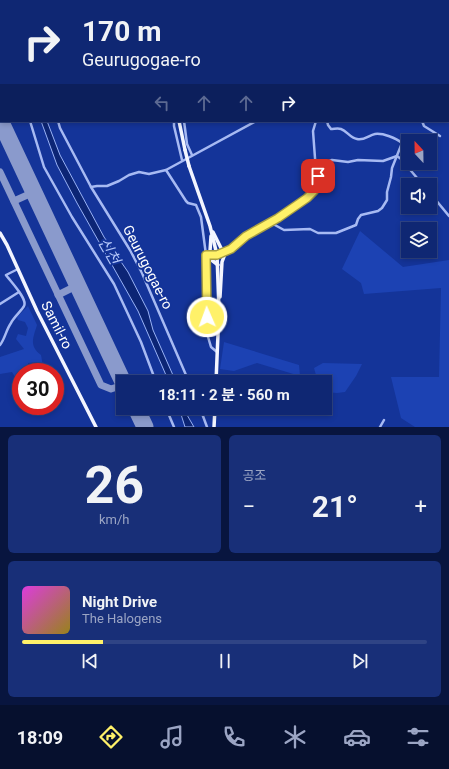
<!DOCTYPE html>
<html lang="ko">
<meta charset="utf-8">
<style>
body{margin:0;font-family:Roboto,"Noto Sans KR",sans-serif;background:#182f78;color:#f1f3f6;height:100vh;display:flex;flex-direction:column;font-size:15px;white-space:nowrap}
*{box-sizing:border-box;margin:0}
p{font-size:13px;color:#9ba5c4}
.icon{flex:none;width:22px;height:22px;fill:none;stroke:currentColor;stroke-width:2;stroke-linecap:round;stroke-linejoin:round}
.map{position:relative;height:427px;overflow:hidden}
.side{display:flex;flex-direction:column;gap:8px;padding:8px;background:#08153f;flex:1}
.side>*{flex:none}
.guide{position:absolute;left:0px;top:0px;width:449px;height:122px;box-shadow:0 2px 6px #0003,0 0 0 1px #2f4485;background:#0f2773;color:#f1f3f6;overflow:hidden}
.needle{width:26px;rotate:338deg}
.buttons{position:absolute;left:401px;top:134px;display:grid;gap:8px}
.buttons a{display:grid;place-items:center;width:36px;height:36px;border-radius:0px;background:#0f2773;box-shadow:0 2px 6px #0003,0 0 0 1px #2f4485;font-size:20px}
.speed{position:absolute;left:12px;top:363px;display:flex;gap:8px;font-size:20px;font-weight:700;text-align:center}
.speed>*{display:grid;place-content:center;width:52px;height:52px;border-radius:50%;background:#0f2773;box-shadow:0 2px 6px #0003,0 0 0 1px #2f4485;line-height:1}
.speed .limit{border:6px solid #d22;background:#fff;color:#111}
.pin{position:absolute;display:grid;place-items:center;width:34px;height:34px;color:#fff;margin:-17px;border-radius:8px;box-shadow:0 2px 6px #0006}
.me{position:absolute;width:44px;margin:-22px;rotate:358deg;stroke-linejoin:round;filter:drop-shadow(0 0 3px #0008)}
.turn{display:flex;align-items:center;gap:14px;height:84px;padding:0 16px;font-size:18px}
.turn .icon{width:52px;height:52px;stroke-width:2.5}
.turn b{display:block;font-size:28px;line-height:34px}
.lanes{display:flex;align-items:center;height:38px;padding:0 16px;background:#0003;justify-content:center;gap:20px;direction:ltr}
.lanes .off{opacity:.35}
.big{font-size:30px;font-weight:700;line-height:1.1}
.side .card{flex:1;display:flex;flex-direction:column;justify-content:center;gap:6px;min-width:0;padding:0 14px;border-radius:6px;background:#182f78}
.side .dial{align-items:center;gap:0}
.dial b{font-size:52px;line-height:1}
.song{display:flex;align-items:center;gap:12px}
.cover{width:48px;height:48px;border-radius:6px;background:linear-gradient(135deg,hsl(300 70% 55%),hsl(50 70% 35%))}
.played{height:4px;border-radius:2px;background:linear-gradient(90deg,#fff169 20%,#2f4485 20%)}
.keys{display:flex;justify-content:space-around;direction:ltr}
.heat{display:flex;justify-content:space-between;align-items:center;font-size:22px;direction:ltr}
.side .tiles{flex:1;display:grid;gap:8px;grid-template-columns:1fr 1fr}
.card:last-child{grid-column:span 2}
.trip{position:absolute;left:116px;top:375px;width:216px;height:40px;border-radius:0px;background:#0f2773;box-shadow:0 2px 6px #0003,0 0 0 1px #2f4485;font-weight:700;line-height:40px;text-align:center}
.tab-bar{display:flex;height:64px;justify-content:space-around;align-items:center;background:#06102e;color:#9ba5c4}
.tab-bar .icon{width:28px;height:28px}
.tab-bar .selected{color:#fff169}
.tab-bar b{font-size:18px;color:#f1f3f6}
.map>svg:first-child{display:block}
.green{fill:#1c42b3}
.water{fill:#0c2575;stroke:#99b2f6}
.lines{fill:none;stroke-linecap:round;stroke-linejoin:round}
.taxiway{stroke:#8a9acc;stroke-width:7}
.runway{stroke:#8a9acc;stroke-width:17}
.minor{stroke:#a7baf3;stroke-width:2.5}
.major{stroke:#f3f5ff;stroke-width:3.5}
.major-bridge{stroke:#f3f5ff;stroke-width:3.5}
.route-casing{stroke:#a69d44;stroke-width:10}
.route{stroke:#fff169;stroke-width:7}
.labels{text-anchor:middle;stroke-width:4;stroke-linejoin:round;paint-order:stroke}
.street-label{font-size:14px;fill:#fff;stroke:#143499}
.water-label{font-size:15px;font-style:italic;fill:#b3c6f9;stroke:#143499}
</style>
<div class="map">
<svg width="449" height="427" viewBox="0 0 449 427">
<rect width="100%" height="100%" fill="#143499"/>
<g class="green">
<path d="M360,231L403,267L449,260V427H415L401,418L391,377H439L441,288L364,294L361,283L342,269Z"/>
<path d="M28,306L37,325C33,338 29,346 41,355L44,372H43L39,362L28,363V372H21V392L20,385L12,372L0,374V357L24,349L16,339L18,334L26,336L28,328L25,322L18,320L17,317Z"/>
<path d="M224,342L299,365L300,376L257,363L234,371L220,369Z"/>
<path d="M323,363L362,364L356,376L345,392L337,393L326,392L325,382H318L314,368Z"/>
</g>
<g class="water">
<path d="M41,121H47L60,155L104,237L128,272L148,311L153,330L176,382H169L138,311L77,203L57,165Z"/>
<path d="M179,408H183L194,427H185Z"/>
</g>
<g class="lines">
<g class="taxiway">
<path d="M0,172L101,385L111,389L123,385"/>
<path d="M14,201L34,192"/>
<path d="M58,295L78,285"/>
</g>
<g class="runway">
<path d="M0,120L123,382"/>
<path d="M136,408L145,427"/>
</g>
<g class="minor">
<path d="M23,0L24,1"/>
<path d="M197,0L199,1"/>
<path d="M179,1V0"/>
<path d="M267,1V0"/>
<path d="M297,1L300,0"/>
<path d="M380,1L381,0"/>
<path d="M0,15L1,18"/>
<path d="M448,118L449,119"/>
<path d="M30,121L44,167L72,217L114,284L141,342L156,382"/>
<path d="M58,121L60,128L91,187L130,250L142,273L189,382"/>
<path d="M174,121V126L182,160"/>
<path d="M184,121L187,144L192,155"/>
<path d="M422,121L424,126L440,136"/>
<path d="M316,166L332,160L348,162L358,160L383,161L397,156L401,159L423,185"/>
<path d="M166,170L186,201L188,203L196,205L201,217L206,255L207,317L206,330L211,347L217,352"/>
<path d="M91,187L97,186H107L119,181L129,175L139,172L149,174L166,170L256,121"/>
<path d="M430,193L449,216"/>
<path d="M272,221L273,224L284,230L310,229L318,233H336L356,225L358,219L361,215L378,211L382,208L387,200V192L391,177L392,168L402,143C396,138 383,133 375,134C369,135 364,141 357,139C350,138 347,131 341,129C338,128 334,129 331,129L328,125L327,121"/>
<path d="M231,249C257,227 288,214 314,191L317,185L313,131L316,121"/>
<path d="M206,255H217L226,251"/>
<path d="M0,304L19,292"/>
<path d="M0,345C5,339 6,330 11,323C13,318 23,309 24,306C28,299 10,281 6,275L18,269"/>
<path d="M166,408L174,427"/>
<path d="M200,408L207,427"/>
<path d="M380,427L384,420"/>
</g>
<g class="major">
<path d="M186,1V0"/>
<path d="M179,121L185,150"/>
<path d="M189,166L210,226L217,255L219,310L216,382"/>
<path d="M213,232L222,250L230,249"/>
<path d="M0,233L7,245L37,311L96,427"/>
<path d="M206,255L210,251L211,236"/>
<path d="M206,260L209,258L218,265"/>
<path d="M220,297L222,262L225,254L231,249"/>
<path d="M214,427L215,408"/>
</g>
<path class="major-bridge" d="M185,150L189,166"/>
</g>
<g class="lines">
<g class="route-casing">
<path id="route" d="M207,317L206,255H217L231,249L246,236L278,218L307,198L314,191L317,185L318,176"/>
</g>
<use href="#route" class="route"/>
</g>
<g class="labels">
<g class="street-label">
<text transform="translate(148 267) rotate(63)" y="5">Geurugogae-ro</text>
<text transform="translate(57 325) rotate(63)" y="5">Samil-ro</text>
</g>
<g class="water-label">
<text transform="translate(109 251) rotate(60)" y="5">신천</text>
</g>
</g>
</svg>
<div class="buttons">
<a><svg class="needle" viewBox="-14 -14 28 28"><path d="M0-13l5 13h-10z" fill="#e53935"/><path d="M0 13l5-13h-10z" fill="#9ba5c4"/></svg></a>
<a><svg class="icon" aria-label="sound" viewBox="0 0 24 24"><path d="M4 9h4l5-4v14l-5-4H4zM17 9q2 3 0 6"/></svg></a>
<a><svg class="icon" aria-label="layers" viewBox="0 0 24 24"><path d="M12 4l9 5-9 5-9-5zM3 14l9 5 9-5"/></svg></a>
</div>
<div class="speed"><div class="limit">30</div></div>
<div class="pin" style="left:318px;top:176px;background:#d93025"><svg class="icon" aria-label="arrive" viewBox="0 0 24 24"><path d="M6 21V4h12l-3 4 3 4H6"/></svg></div>
<svg class="me" style="left:207px;top:317px" viewBox="-20 -20 40 40"><circle r="17" fill="#fff169" stroke="#fff" stroke-width="3"/><path d="M0-11L8 9 0 5-8 9z" fill="#fff"/></svg>
<div class="trip">18:11 · 2 분 · 560 m</div>
<div class="guide">
<div class="turn"><svg class="icon" aria-label="right" viewBox="0 0 24 24"><path d="M7 20v-9h11M14 6l5 5-5 5"/></svg><div><b>170 m</b>Geurugogae-ro</div></div>
<div class="lanes"><svg class="icon off" aria-label="left" viewBox="0 0 24 24"><path d="M17 20v-9H6M10 6l-5 5 5 5"/></svg><svg class="icon off" aria-label="ahead" viewBox="0 0 24 24"><path d="M12 20V5M6 11l6-6 6 6"/></svg><svg class="icon off" aria-label="ahead" viewBox="0 0 24 24"><path d="M12 20V5M6 11l6-6 6 6"/></svg><svg class="icon" aria-label="right" viewBox="0 0 24 24"><path d="M7 20v-9h11M14 6l5 5-5 5"/></svg></div>
</div>
</div>
<section class="side">
<div class="tiles">
<div class="card dial"><b>26</b><p>km/h</p></div>
<div class="card"><p>공조</p>
<div class="heat"><a>−</a><b class="big">21°</b><a>+</a></div>
</div>
<div class="card">
<div class="song"><i class="cover"></i><div><b>Night Drive</b><p>The Halogens</p></div></div>
<div class="played"></div>
<div class="keys"><svg class="icon" aria-label="previous" viewBox="0 0 24 24"><path d="M18 5L8 12l10 7zM5 5v14"/></svg><svg class="icon" aria-label="pause" viewBox="0 0 24 24"><path d="M8 5v14M16 5v14"/></svg><svg class="icon" aria-label="next" viewBox="0 0 24 24"><path d="M6 5l10 7-10 7zM19 5v14"/></svg></div>
</div>
</div>
</section>
<nav class="tab-bar">
<b>18:09</b>
<svg class="icon selected" aria-label="directions" viewBox="0 0 24 24"><path d="M12 3l9 9-9 9-9-9zM9 14v-3h6M13 9l2 2-2 2"/></svg>
<svg class="icon" aria-label="music" viewBox="0 0 24 24"><path d="M9 18V5l10-2v13"/><circle cx="6" cy="18" r="3"/><circle cx="16" cy="16" r="3"/></svg>
<svg class="icon" aria-label="phone" viewBox="0 0 24 24"><path d="M5 4h4l2 5-3 2q2 4 5 5l2-3 5 2v4C11 20 4 13 5 4z"/></svg>
<svg class="icon" aria-label="climate" viewBox="0 0 24 24"><path d="M12 3v18M4 7l16 10M4 17L20 7"/></svg>
<svg class="icon" aria-label="car" viewBox="0 0 24 24"><path d="M5 17H2v-5l4-1 3-4h7l3 4 3 1v5h-3M9 17h6M6 11h13"/><circle cx="7" cy="17" r="2"/><circle cx="17" cy="17" r="2"/></svg>
<svg class="icon" aria-label="filters" viewBox="0 0 24 24"><path d="M4 7h16M4 17h16"/><circle cx="9" cy="7" r="2"/><circle cx="15" cy="17" r="2"/></svg>
</nav>
